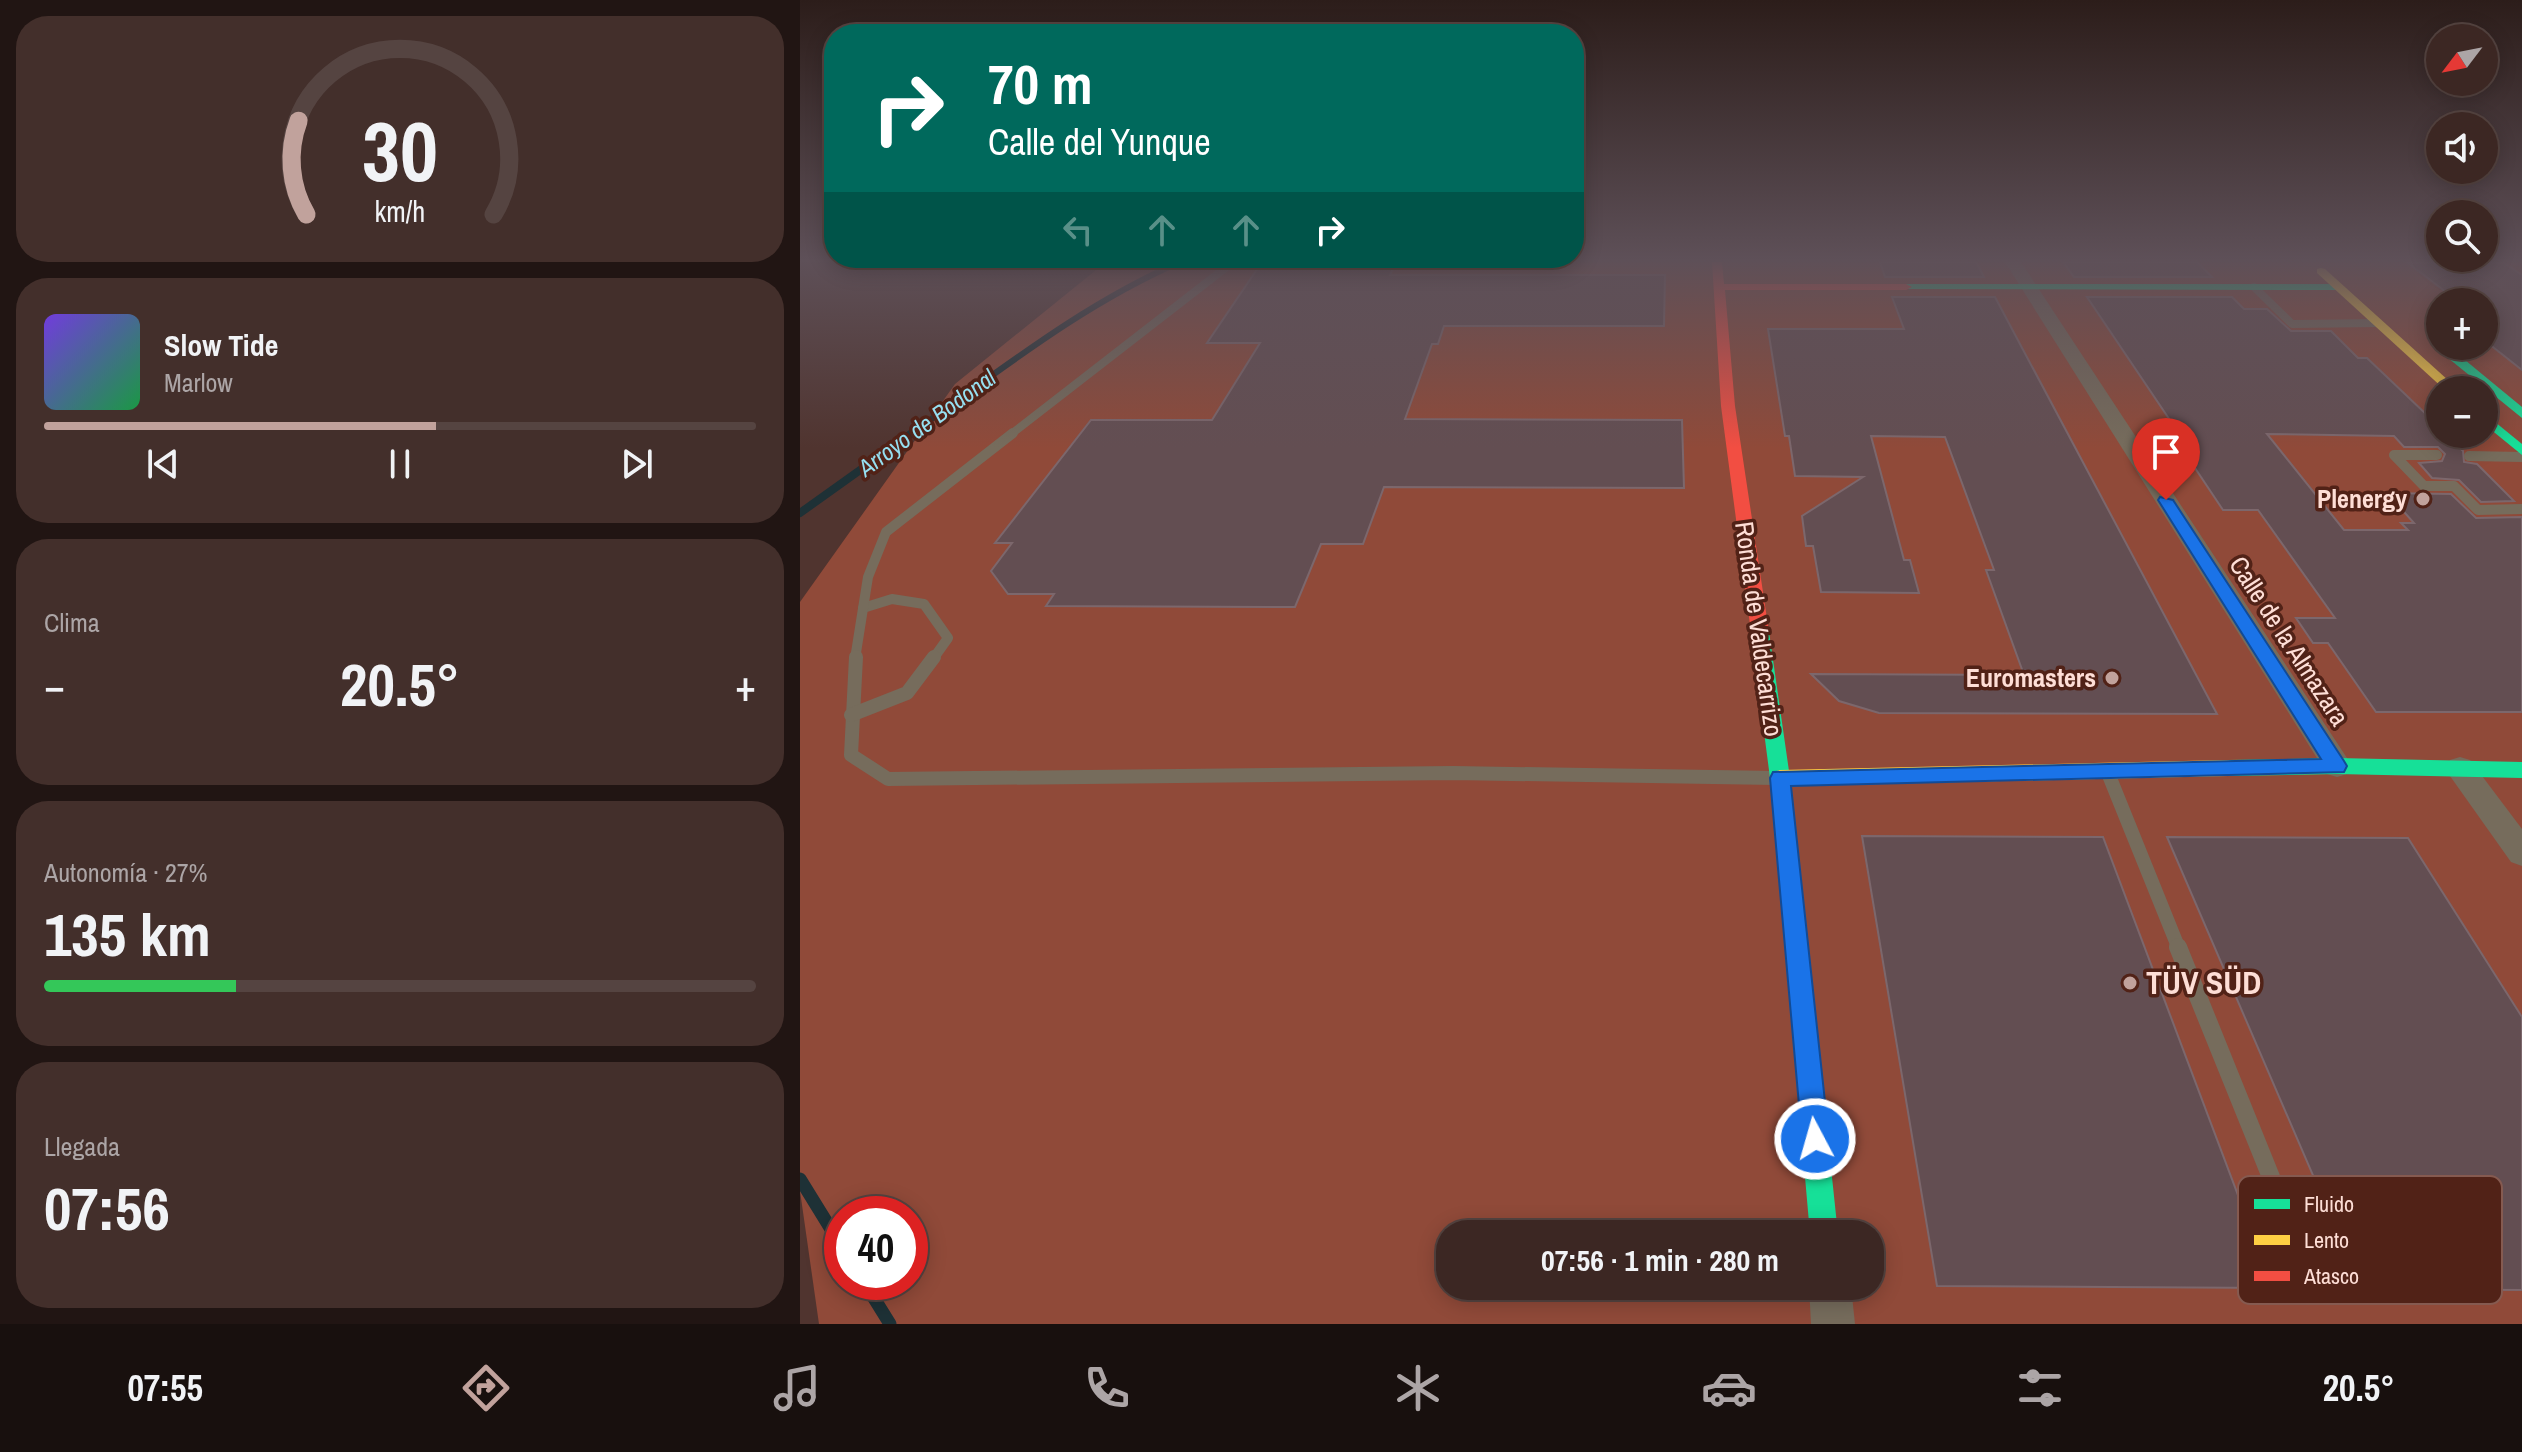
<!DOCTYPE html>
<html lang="es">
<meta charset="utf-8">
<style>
body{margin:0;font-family:"Archivo Narrow",sans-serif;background:#432f2b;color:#f1f3f6;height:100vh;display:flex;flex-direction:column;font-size:30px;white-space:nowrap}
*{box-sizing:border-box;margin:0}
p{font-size:26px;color:#aca5a6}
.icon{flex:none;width:44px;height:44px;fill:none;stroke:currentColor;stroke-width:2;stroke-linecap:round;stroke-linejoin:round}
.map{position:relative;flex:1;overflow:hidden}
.details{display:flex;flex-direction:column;gap:16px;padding:16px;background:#211513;width:800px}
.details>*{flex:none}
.guide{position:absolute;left:24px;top:24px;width:760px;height:244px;border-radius:32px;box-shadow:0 4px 20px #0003,0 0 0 2px #554441;background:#00695c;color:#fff;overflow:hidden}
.needle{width:52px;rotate:238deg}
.fabs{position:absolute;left:1626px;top:24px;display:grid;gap:16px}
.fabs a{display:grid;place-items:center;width:72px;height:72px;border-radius:50%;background:#3c2723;box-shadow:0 4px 20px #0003,0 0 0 2px #554441;font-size:40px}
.speed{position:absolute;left:24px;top:1196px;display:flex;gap:16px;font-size:40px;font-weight:700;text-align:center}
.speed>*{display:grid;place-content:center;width:104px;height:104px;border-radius:50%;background:#3c2723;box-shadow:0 4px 20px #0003,0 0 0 2px #554441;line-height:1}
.speed .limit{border:12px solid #d22;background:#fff;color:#111}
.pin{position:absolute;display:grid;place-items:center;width:68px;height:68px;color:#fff;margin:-82px -34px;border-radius:50% 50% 50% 0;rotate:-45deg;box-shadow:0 0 8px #0007}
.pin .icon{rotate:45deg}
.me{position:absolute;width:88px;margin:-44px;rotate:354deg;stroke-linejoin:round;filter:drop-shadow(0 0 6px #0008)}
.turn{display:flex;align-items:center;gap:28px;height:168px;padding:0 32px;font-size:36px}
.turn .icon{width:104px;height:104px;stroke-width:2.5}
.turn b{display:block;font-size:56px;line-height:68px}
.lanes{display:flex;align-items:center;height:76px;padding:0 32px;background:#0003;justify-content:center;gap:40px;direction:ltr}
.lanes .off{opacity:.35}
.big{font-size:60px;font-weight:700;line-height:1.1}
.details .widget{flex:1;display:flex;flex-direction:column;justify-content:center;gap:12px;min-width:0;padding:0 28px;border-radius:32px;background:#432f2b}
.details .dial{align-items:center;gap:0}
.dial svg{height:208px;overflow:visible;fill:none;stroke:#554441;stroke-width:7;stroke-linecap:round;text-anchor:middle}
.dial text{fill:#f1f3f6;stroke:none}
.song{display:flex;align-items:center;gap:24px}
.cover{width:96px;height:96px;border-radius:12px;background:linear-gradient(135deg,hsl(260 70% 55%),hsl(140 70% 35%))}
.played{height:8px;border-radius:4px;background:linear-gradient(90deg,#c1a29c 55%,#554441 55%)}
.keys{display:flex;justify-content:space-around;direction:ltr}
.heat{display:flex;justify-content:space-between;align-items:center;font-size:44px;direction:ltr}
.charge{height:12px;border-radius:6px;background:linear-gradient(90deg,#34c759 27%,#554441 0)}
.trip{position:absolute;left:636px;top:1220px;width:448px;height:80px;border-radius:32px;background:#3c2723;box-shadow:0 4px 20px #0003,0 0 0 2px #554441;font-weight:700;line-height:80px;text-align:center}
.tab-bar{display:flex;height:128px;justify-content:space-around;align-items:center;background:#18100e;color:#aca5a6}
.tab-bar .icon{width:56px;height:56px}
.tab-bar .on{color:#c1a29c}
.tab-bar b{font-size:36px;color:#f1f3f6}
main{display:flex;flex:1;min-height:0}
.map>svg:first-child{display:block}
.green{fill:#904a39;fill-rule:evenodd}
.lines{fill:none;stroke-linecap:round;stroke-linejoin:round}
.stream-far2{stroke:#1e3136;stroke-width:6}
.stream-far1{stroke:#1e3136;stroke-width:8}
.stream{stroke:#1e3136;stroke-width:13}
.building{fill:#634e52;stroke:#7c676c;stroke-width:2}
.lane-far3{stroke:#766c5c;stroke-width:8}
.lane-far2{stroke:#766c5c;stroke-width:10}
.lane-far1{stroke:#766c5c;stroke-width:14}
.lane{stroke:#766c5c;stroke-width:18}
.street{fill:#766c5c;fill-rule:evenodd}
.fast{fill:#16e098;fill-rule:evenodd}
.slow{fill:#ffcf43;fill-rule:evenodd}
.jam{fill:#f24e42;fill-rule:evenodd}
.route{fill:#1a73e8;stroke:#114b97;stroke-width:2}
.poi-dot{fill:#c1a29c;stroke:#512217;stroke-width:3}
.labels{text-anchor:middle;stroke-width:7;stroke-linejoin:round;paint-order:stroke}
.far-water-label{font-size:24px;font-style:italic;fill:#96dff0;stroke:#512217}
.poi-label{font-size:26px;font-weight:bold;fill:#feded6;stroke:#512217;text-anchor:end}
.street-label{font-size:26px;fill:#feded6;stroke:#512217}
.near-poi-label{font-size:32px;font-weight:bold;fill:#feded6;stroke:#512217;text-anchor:start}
.key{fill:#512217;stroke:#855a50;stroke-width:2}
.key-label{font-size:22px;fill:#feded6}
</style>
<main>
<section class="details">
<div class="widget dial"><svg viewBox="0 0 100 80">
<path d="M14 69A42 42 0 1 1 86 69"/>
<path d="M14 69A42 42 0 0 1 11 33" stroke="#c1a29c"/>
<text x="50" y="56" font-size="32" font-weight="700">30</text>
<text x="50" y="72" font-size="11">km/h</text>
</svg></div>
<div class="widget">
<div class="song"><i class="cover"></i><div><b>Slow Tide</b><p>Marlow</p></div></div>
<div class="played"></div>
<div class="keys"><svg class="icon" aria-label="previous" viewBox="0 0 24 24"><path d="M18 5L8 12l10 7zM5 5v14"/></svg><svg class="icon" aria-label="pause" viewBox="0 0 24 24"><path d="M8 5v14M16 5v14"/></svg><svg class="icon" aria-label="next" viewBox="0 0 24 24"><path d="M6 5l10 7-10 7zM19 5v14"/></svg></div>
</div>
<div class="widget"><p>Clima</p>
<div class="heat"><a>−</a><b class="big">20.5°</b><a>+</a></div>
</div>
<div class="widget"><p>Autonomía · 27%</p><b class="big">135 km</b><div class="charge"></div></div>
<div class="widget"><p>Llegada</p><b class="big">07:56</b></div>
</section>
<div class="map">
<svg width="1722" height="1324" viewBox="0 0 1722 1324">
<rect width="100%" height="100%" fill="#50342f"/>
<path class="green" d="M306,262H1722V1324H19L0,1191V602L155,384ZM1640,302H1684V346H1640ZM1640,390H1684V434H1640ZM42,1214H110V1282H42ZM650,1234H1070V1286H650Z"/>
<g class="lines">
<path class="stream-far2" d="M109,435C197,373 281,305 380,262"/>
<path class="stream-far1" d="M0,513L112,433"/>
<g class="stream">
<path d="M0,1179L42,1247"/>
<path d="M64,1282L90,1324"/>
</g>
</g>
<g class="building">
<path d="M462,262H596L590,275H865L864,326H644L638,344H632L605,419L882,420L884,488L584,487L563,544H521L495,607L246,606L254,594H208L191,571L212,543H195L291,420H412L460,343H407Z"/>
<path d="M1080,262H1176L1184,277H1085Z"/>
<path d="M1263,262H1397L1412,277H1274Z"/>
<path d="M1608,263H1704L1722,275V370L1684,340V302H1659Z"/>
<path d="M1092,297H1195L1417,714L1079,713L1039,701L1011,674L1224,675L1186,570H1194L1145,437L1071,436L1104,560H1110L1119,593L1021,592L1013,546H1006L1002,516L1063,477L995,476L989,436H985L968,329H1104Z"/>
<path d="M1287,297H1432L1444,309H1467L1491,331H1531L1558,358H1567L1627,415L1640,428V434H1646L1663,451L1664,462L1677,464L1714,501L1681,502L1659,480L1632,478L1619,463L1642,461L1645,454L1638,447H1604L1594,436L1467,434L1544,530H1608L1601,523H1614L1587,493L1651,494L1676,518L1722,517V712H1576L1528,643H1513L1496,618H1535L1458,510H1423L1381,447H1388Z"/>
<path d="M1062,836L1303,837L1473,1288L1137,1286Z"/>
<path d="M1367,837L1608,838L1722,1017V1290L1562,1289Z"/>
</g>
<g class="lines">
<g class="lane-far3">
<path d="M1454,287L1492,324L1578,323"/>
<path d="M210,435L433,262"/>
</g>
<g class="lane-far2">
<path d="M1637,455H1594L1624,486H1654L1678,510L1722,509"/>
<path d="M1669,456L1722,457"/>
<path d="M63,608L92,599L124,604L148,638L133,659"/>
<path d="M55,659L68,577L86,532L213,433"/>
</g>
<g class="lane-far1">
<path d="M56,657L51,755L88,779L653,773L976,778"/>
<path d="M51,715L107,693L134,657"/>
<path d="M1308,773L1379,949"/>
</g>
<path class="lane" d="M1378,947L1500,1249"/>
<g class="street">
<path d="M1205,262H1221L1547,758L1551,766L1547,774L1537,777L1527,774Z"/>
<path d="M1660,757L1670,760L1722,829V866L1711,862L1650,776L1646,768L1650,760Z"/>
<path d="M1009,1286H1051L1055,1324H1011Z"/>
</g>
<g class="fast">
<path d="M1106,284H1538L1544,287L1538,290L1102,289V285Z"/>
<path d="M1637,343L1648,346L1722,407V418L1637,349Z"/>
<path d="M1684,413L1722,444V455L1684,424Z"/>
<path d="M960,626L969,632L990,778L1038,1234H1010L970,778L951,632Z"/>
<path d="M1537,758L1722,762V778L1537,774L1428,776L1421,774L1418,768L1421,762L1428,760Z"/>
</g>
<g class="slow">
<path d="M1521,268L1525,269L1659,390H1645L1517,273V269Z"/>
<path d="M1428,760L1435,762L1438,768L1435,774L1428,776L980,786L973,784L970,778L973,772L980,770Z"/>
</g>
<path class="jam" d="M912,262H922L924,284H1106L1112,287L1106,290H925L935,406L969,632L960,638L951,632L921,406Z"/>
</g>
<linearGradient id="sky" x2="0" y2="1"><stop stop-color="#2c1d1a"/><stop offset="0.58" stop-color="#5e5058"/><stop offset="1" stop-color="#5e5058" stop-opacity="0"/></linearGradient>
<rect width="1722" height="448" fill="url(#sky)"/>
<path class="route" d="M1360,497L1373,500L1544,761L1547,766L1544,772L991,786L1029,1139L1025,1149L1015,1153L1006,1149L1002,1139L970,778L973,772L1521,759L1358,500Z"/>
<g class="poi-dot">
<circle cx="1623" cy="499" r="8"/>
<circle cx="1312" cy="678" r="8"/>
<circle cx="1330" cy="983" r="8"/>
</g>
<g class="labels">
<g class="far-water-label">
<text transform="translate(127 423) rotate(-36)" y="8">Arroyo de Bodonal</text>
</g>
<g class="poi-label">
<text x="1607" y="508">Plenergy</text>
<text x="1296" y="687">Euromasters</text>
</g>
<g class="street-label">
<text transform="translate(959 629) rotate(82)" y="9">Ronda de Valdecarrizo</text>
<text transform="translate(1489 641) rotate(57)" y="9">Calle de la Almazara</text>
</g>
<g class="near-poi-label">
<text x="1346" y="994">TÜV SÜD</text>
</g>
</g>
<rect x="1438" y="1176" width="264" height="128" rx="12" class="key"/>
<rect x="1454" y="1199" width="36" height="10" fill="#16e098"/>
<rect x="1454" y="1235" width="36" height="10" fill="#ffcf43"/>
<rect x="1454" y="1271" width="36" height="10" fill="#f24e42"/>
<g class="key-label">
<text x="1504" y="1212">Fluido</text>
<text x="1504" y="1248">Lento</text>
<text x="1504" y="1284">Atasco</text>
</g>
</svg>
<div class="fabs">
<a><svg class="needle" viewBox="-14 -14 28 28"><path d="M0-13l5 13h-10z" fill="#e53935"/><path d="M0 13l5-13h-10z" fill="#aca5a6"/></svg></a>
<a><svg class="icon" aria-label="sound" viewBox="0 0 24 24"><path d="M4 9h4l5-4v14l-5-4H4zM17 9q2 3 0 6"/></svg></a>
<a><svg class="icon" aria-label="search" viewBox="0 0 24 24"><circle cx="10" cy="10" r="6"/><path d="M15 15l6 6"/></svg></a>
<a>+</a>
<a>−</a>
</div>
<div class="speed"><div class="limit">40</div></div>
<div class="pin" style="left:1366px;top:500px;background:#d93025"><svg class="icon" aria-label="arrive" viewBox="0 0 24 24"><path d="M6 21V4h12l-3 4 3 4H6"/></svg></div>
<svg class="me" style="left:1015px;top:1139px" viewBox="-20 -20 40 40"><circle r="17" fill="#1a73e8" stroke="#fff" stroke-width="3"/><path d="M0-11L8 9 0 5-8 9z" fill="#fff"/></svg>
<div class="trip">07:56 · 1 min · 280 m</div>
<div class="guide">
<div class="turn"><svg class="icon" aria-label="right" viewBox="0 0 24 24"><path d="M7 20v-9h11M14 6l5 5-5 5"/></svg><div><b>70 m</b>Calle del Yunque</div></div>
<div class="lanes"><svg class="icon off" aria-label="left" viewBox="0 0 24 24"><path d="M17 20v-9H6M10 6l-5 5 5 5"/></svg><svg class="icon off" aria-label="ahead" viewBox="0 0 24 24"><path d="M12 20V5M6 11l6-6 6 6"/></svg><svg class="icon off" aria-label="ahead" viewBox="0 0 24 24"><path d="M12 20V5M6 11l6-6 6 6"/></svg><svg class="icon" aria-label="right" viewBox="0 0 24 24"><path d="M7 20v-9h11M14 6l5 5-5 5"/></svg></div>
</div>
</div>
</main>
<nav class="tab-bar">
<b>07:55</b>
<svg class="icon on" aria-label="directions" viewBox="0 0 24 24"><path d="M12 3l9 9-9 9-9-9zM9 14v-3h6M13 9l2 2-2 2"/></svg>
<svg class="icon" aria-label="music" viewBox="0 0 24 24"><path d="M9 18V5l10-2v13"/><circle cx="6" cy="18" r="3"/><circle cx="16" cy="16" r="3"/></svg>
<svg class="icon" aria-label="phone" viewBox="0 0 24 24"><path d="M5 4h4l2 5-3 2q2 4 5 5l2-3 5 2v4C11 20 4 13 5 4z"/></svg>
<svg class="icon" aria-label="climate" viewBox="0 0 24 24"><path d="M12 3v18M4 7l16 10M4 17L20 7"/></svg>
<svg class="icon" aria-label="car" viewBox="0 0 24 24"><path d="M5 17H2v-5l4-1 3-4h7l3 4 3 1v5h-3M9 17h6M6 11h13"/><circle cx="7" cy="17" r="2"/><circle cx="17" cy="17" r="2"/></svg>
<svg class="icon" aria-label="filters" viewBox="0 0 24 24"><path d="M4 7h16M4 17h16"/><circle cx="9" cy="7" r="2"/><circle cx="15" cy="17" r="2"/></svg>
<b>20.5°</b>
</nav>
